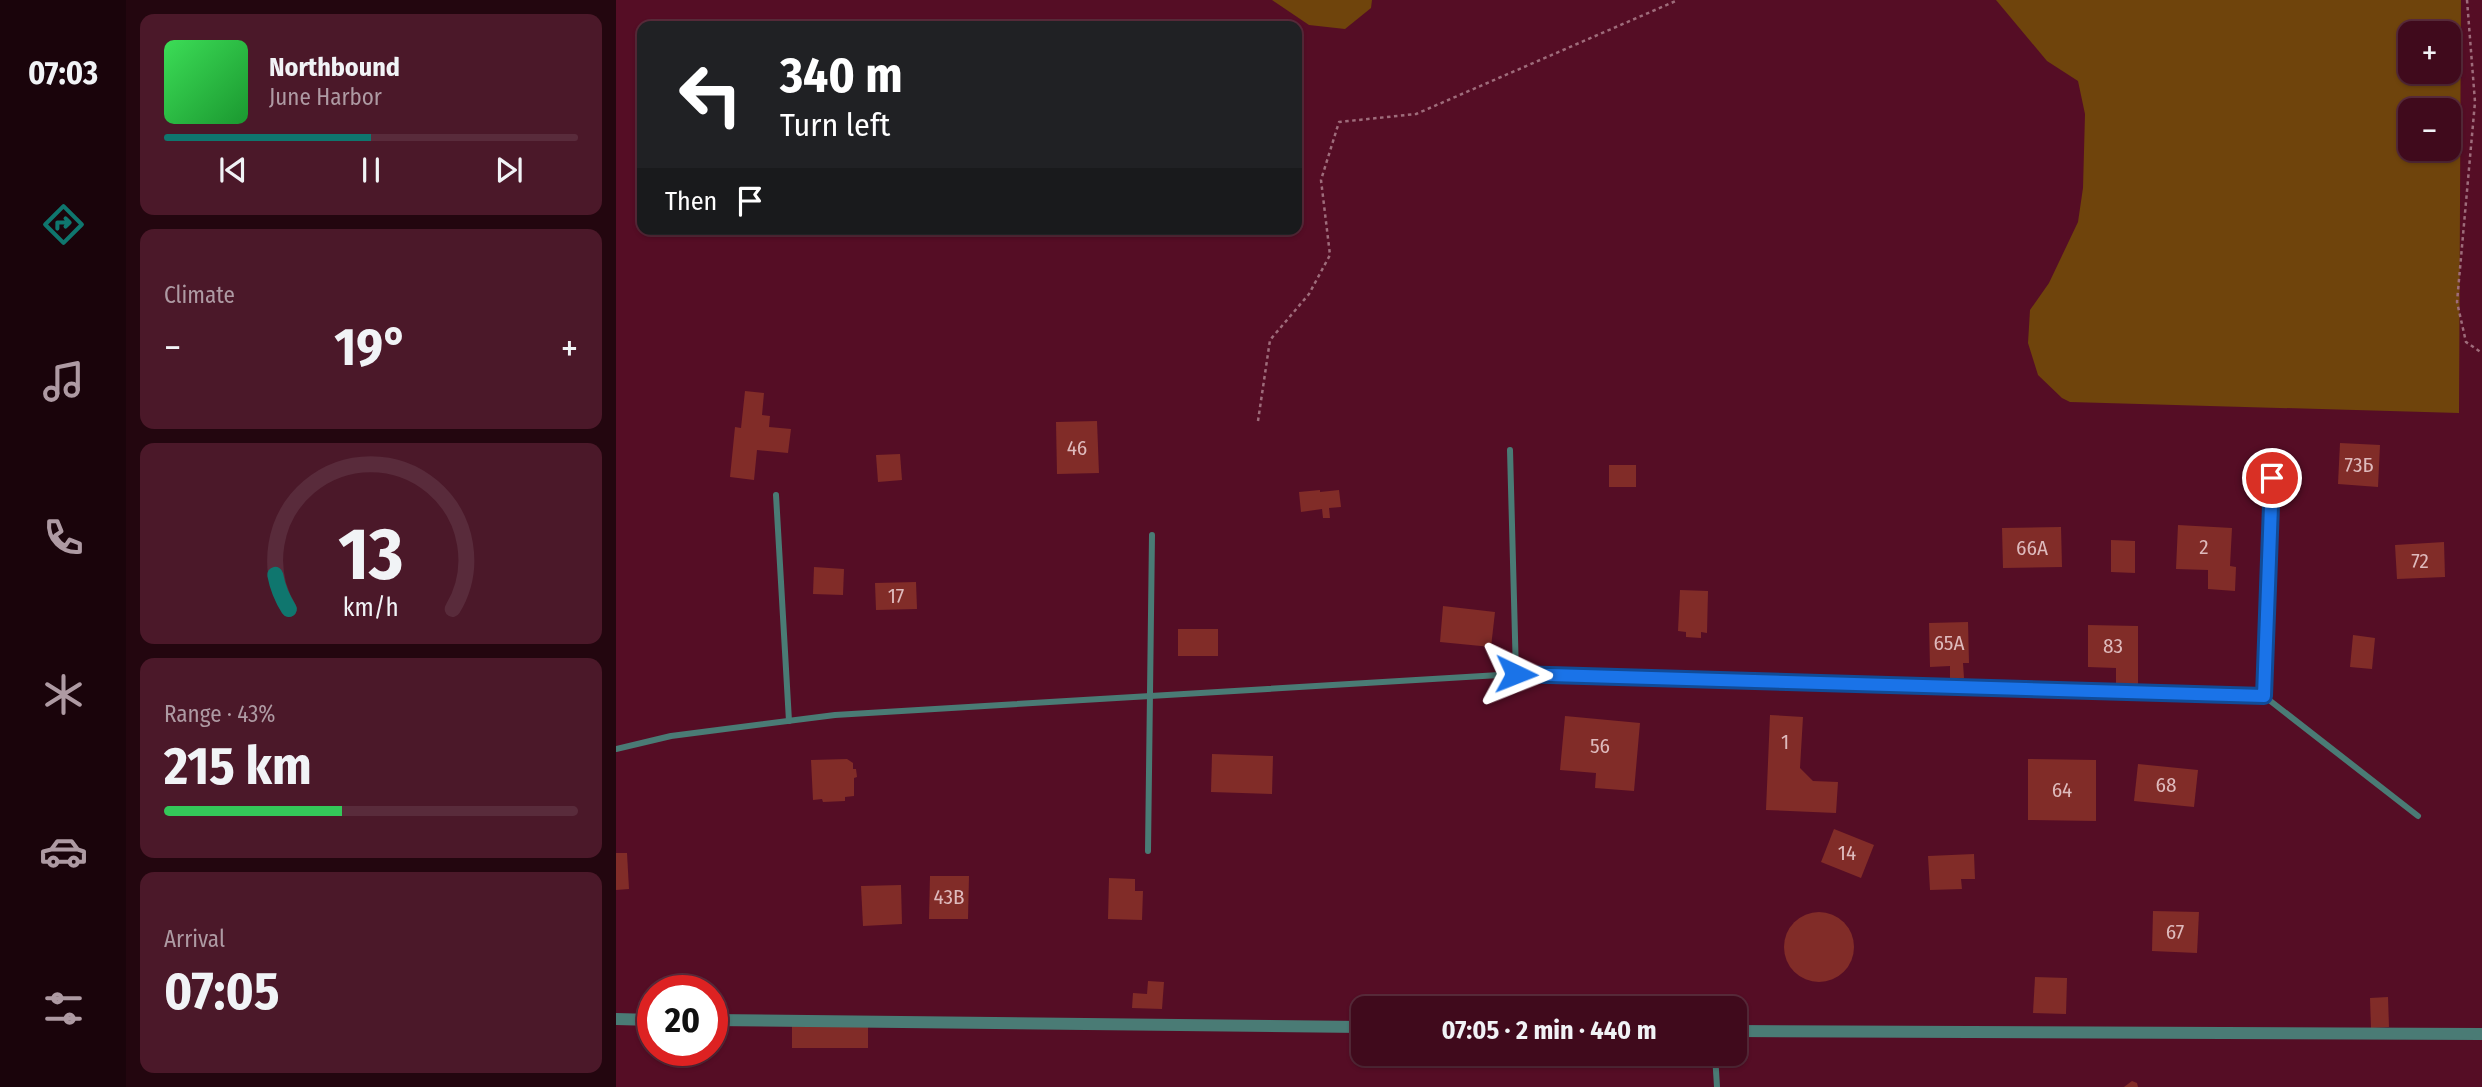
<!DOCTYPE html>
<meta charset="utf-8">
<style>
body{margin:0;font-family:"Fira Sans Condensed",sans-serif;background:#4b1829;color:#f1f3f6;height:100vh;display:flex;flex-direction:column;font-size:26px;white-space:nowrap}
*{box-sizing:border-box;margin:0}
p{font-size:23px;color:#ae9aa3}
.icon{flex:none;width:38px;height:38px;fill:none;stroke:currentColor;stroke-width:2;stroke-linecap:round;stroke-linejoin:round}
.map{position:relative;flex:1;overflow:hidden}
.drawer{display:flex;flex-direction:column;gap:14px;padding:14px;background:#23060f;width:490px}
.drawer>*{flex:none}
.guide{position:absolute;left:21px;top:21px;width:665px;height:214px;border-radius:14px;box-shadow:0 2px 5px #0004,0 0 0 2px #592b3b;background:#202124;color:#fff;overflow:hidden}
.controls{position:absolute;left:1782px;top:21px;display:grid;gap:14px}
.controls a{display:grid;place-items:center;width:63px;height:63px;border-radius:14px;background:#400a1c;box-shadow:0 2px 5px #0004,0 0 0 2px #592b3b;font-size:35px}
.speed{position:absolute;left:21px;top:975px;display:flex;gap:14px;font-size:35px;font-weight:700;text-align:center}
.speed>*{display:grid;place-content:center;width:91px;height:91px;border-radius:50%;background:#400a1c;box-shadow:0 2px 5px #0004,0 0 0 2px #592b3b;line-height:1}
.speed .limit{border:10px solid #d22;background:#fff;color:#111}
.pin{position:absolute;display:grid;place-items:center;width:60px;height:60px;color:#fff;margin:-30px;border:4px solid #fff;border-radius:50%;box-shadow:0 2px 7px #0007}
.me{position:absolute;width:77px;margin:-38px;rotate:92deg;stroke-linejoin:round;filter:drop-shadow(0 0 5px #0008)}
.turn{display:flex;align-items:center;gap:24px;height:147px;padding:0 28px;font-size:32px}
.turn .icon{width:91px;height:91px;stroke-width:2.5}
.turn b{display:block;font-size:49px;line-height:60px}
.then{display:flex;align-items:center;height:66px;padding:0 28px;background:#0003;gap:14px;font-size:26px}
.big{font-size:52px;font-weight:700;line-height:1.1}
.drawer .card{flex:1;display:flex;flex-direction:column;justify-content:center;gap:10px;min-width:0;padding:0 24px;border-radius:14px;background:#4b1829}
.drawer .dial{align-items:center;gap:0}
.dial svg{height:182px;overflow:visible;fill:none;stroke:#592b3b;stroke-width:7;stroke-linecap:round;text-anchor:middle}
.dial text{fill:#f1f3f6;stroke:none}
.song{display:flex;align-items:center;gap:21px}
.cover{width:84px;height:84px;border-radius:10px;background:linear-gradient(135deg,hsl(130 70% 55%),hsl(130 70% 35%))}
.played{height:7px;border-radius:4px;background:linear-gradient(90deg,#0f766e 50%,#592b3b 50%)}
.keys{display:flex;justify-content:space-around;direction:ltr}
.heat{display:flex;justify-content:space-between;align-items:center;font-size:38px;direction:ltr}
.charge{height:10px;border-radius:5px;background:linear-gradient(90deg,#34c759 43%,#592b3b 0)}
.trip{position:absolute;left:735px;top:996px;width:396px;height:70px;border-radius:14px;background:#400a1c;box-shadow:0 2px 5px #0004,0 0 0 2px #592b3b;font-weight:700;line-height:70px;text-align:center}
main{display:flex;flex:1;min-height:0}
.tabs{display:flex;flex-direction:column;width:126px;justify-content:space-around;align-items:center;background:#1a040b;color:#ae9aa3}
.tabs .icon{width:49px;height:49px}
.tabs .selected{color:#0f766e}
.tabs b{font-size:32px;color:#f1f3f6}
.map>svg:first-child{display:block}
.green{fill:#6f440c;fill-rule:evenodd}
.building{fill:#812c28}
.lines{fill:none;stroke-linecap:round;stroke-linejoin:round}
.path{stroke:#9e6c7b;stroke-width:2.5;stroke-dasharray:3.5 3.5;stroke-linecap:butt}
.lane{stroke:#4a7b75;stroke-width:6}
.street{stroke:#4a7b75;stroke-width:12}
.route-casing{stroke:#114b97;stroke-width:18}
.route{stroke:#1a73e8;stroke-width:12}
.labels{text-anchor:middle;stroke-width:7;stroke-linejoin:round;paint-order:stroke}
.number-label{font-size:21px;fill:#debabc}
</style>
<main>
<nav class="tabs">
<b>07:03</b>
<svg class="icon selected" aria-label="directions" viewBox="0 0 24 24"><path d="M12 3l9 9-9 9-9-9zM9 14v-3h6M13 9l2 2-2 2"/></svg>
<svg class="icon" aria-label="music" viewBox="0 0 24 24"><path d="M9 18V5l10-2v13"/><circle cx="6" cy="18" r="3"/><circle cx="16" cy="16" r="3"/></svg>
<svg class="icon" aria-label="phone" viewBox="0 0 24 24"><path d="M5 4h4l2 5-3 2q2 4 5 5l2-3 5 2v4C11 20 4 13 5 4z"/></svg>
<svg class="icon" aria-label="climate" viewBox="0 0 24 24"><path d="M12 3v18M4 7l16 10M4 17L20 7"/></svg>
<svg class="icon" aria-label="car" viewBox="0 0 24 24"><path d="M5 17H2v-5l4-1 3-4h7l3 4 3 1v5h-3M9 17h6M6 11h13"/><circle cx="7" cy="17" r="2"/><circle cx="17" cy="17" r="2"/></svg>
<svg class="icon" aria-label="filters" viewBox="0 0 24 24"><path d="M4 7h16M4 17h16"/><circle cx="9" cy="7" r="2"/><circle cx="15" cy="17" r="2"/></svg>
</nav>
<section class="drawer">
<div class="card">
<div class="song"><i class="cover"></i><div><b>Northbound</b><p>June Harbor</p></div></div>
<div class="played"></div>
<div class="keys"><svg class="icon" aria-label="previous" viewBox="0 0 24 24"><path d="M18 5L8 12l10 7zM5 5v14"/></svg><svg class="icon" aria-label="pause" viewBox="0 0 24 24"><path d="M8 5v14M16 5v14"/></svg><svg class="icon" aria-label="next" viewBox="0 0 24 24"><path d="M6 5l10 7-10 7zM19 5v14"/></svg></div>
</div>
<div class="card"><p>Climate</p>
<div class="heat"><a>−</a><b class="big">19°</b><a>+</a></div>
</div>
<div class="card dial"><svg viewBox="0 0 100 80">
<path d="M14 69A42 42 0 1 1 86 69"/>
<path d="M14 69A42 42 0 0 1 8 54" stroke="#0f766e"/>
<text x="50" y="56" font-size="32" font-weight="700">13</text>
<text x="50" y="72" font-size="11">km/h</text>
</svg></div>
<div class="card"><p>Range · 43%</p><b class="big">215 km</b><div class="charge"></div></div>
<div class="card"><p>Arrival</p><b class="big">07:05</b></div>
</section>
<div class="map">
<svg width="1866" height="1087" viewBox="0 0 1866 1087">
<rect width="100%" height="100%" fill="#550d25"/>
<g class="green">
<path d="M656,0H756L755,8L729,29L693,25Z"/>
<path d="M1380,0H1845L1843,413L1454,402L1446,398L1422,375L1412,343L1414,310L1433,283L1462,222L1467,188L1469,114L1462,81L1431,61ZM1794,33H1832V72H1794ZM1794,110H1832V149H1794Z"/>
</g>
<g class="building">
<path d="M129,391L148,393L146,415L154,416L153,427L175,429L172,453L141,450L138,480L114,477L119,427L125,428Z"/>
<path d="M481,421L483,473L441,474L440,422Z"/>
<path d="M1724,443L1764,445L1762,487L1722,484Z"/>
<path d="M284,454L286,480L262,482L260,455Z"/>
<rect x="993" y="465" width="27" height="22"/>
<path d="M704,490V492L723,490L725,507L713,508L714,518H707L706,509L685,512L683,492Z"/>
<path d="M1562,525L1616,528L1614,566L1620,567L1619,591L1592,589V570L1560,569Z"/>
<path d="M1445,527L1446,567L1387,568L1386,528Z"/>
<path d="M1495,540L1519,541V573L1495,572Z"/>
<path d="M1828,542L1829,577L1781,579L1779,545Z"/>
<path d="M198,567L228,569L227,595L197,594Z"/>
<path d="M300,582L301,609L260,610L259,583Z"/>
<path d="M1064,590L1092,591L1091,633L1085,632V638L1070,637V632L1062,631Z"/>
<path d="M827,606L879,612L875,647L824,642Z"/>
<path d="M1352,622L1353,663H1347L1348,678H1334V666L1314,667L1313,623Z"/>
<path d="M1472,625L1522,626V688H1500V668L1472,667Z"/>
<rect x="562" y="629" width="40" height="27"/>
<path d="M1737,635L1759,638L1756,669L1734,667Z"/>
<path d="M1154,715L1187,717L1184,768L1197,781L1222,782L1220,813L1150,810Z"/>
<path d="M949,716L1024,723L1018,791L979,788L980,773L944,770Z"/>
<path d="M596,754L657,756L656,794L595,792Z"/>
<path d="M231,759L237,763V769H240L241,777L238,778V796L229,797V801L207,802L206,799L197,800L195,760Z"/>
<path d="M1412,759L1480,760V821L1412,820Z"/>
<path d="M1522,764L1582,770L1578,807L1518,801Z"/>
<path d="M1218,829L1258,845L1245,878L1205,862Z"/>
<path d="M0,853H11L13,889L0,890Z"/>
<path d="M1358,854L1359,879H1345L1346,889L1314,890L1312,856Z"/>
<path d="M314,876H353L352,919H313Z"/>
<path d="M493,878L519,879V891H527L526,920L492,919Z"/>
<path d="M285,885L286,924L247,926L245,886Z"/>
<path d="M1537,911L1583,912L1581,953L1536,951Z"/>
<circle cx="1203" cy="947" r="35"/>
<path d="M1419,977L1451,978L1450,1014L1417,1013Z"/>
<path d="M532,981L548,982L546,1009L516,1008L517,993L531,994Z"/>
<path d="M1772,997L1773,1027L1755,1028L1754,998Z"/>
<rect x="176" y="1025" width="76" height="23"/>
<path d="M1516,1081L1521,1083L1522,1087H1508Z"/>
</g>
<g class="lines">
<g class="path">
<path d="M1851,0L1859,102L1841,302L1850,342L1866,353"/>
<path d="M642,421L654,340L693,294L714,255L705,180L723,122L800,114L1062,0"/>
</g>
<g class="lane">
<path d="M894,450L900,674"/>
<path d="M160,495L173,721"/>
<path d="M1648,696L1656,478"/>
<path d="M0,749L55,736L219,715L900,674L1648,696L1802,816"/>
<path d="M532,851L536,535"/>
<path d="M1099,1054L1101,1087"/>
</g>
<g class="street">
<path d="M0,1019L37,1020"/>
<path d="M96,1020L747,1027"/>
<path d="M1118,1031L1866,1034"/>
</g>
</g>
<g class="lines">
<g class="route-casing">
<path id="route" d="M900,674L1648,696L1656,478"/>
</g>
<use href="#route" class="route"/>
</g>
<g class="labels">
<g class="number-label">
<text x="461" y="455">46</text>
<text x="1743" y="472">73Б</text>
<text x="1588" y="554">2</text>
<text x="1416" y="555">66А</text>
<text x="1804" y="568">72</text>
<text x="280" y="603">17</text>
<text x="1333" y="650">65А</text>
<text x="1497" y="653">83</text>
<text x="1169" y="749">1</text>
<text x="984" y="753">56</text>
<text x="1550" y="792">68</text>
<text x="1446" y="797">64</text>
<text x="1231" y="860">14</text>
<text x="333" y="904">43В</text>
<text x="1559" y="939">67</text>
</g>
</g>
</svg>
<div class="controls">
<a>+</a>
<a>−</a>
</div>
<div class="speed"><div class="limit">20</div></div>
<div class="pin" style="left:1656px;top:478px;background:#d93025"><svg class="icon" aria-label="arrive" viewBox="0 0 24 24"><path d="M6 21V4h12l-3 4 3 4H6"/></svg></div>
<svg class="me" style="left:900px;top:674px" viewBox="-20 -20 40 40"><path d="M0-17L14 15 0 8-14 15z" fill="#1a73e8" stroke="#fff" stroke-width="4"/></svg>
<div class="trip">07:05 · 2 min · 440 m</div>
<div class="guide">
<div class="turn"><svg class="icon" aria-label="left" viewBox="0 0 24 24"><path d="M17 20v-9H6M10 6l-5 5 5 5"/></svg><div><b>340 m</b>Turn left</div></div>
<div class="then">Then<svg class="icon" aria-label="arrive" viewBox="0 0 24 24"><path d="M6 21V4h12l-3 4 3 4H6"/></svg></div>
</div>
</div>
</main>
